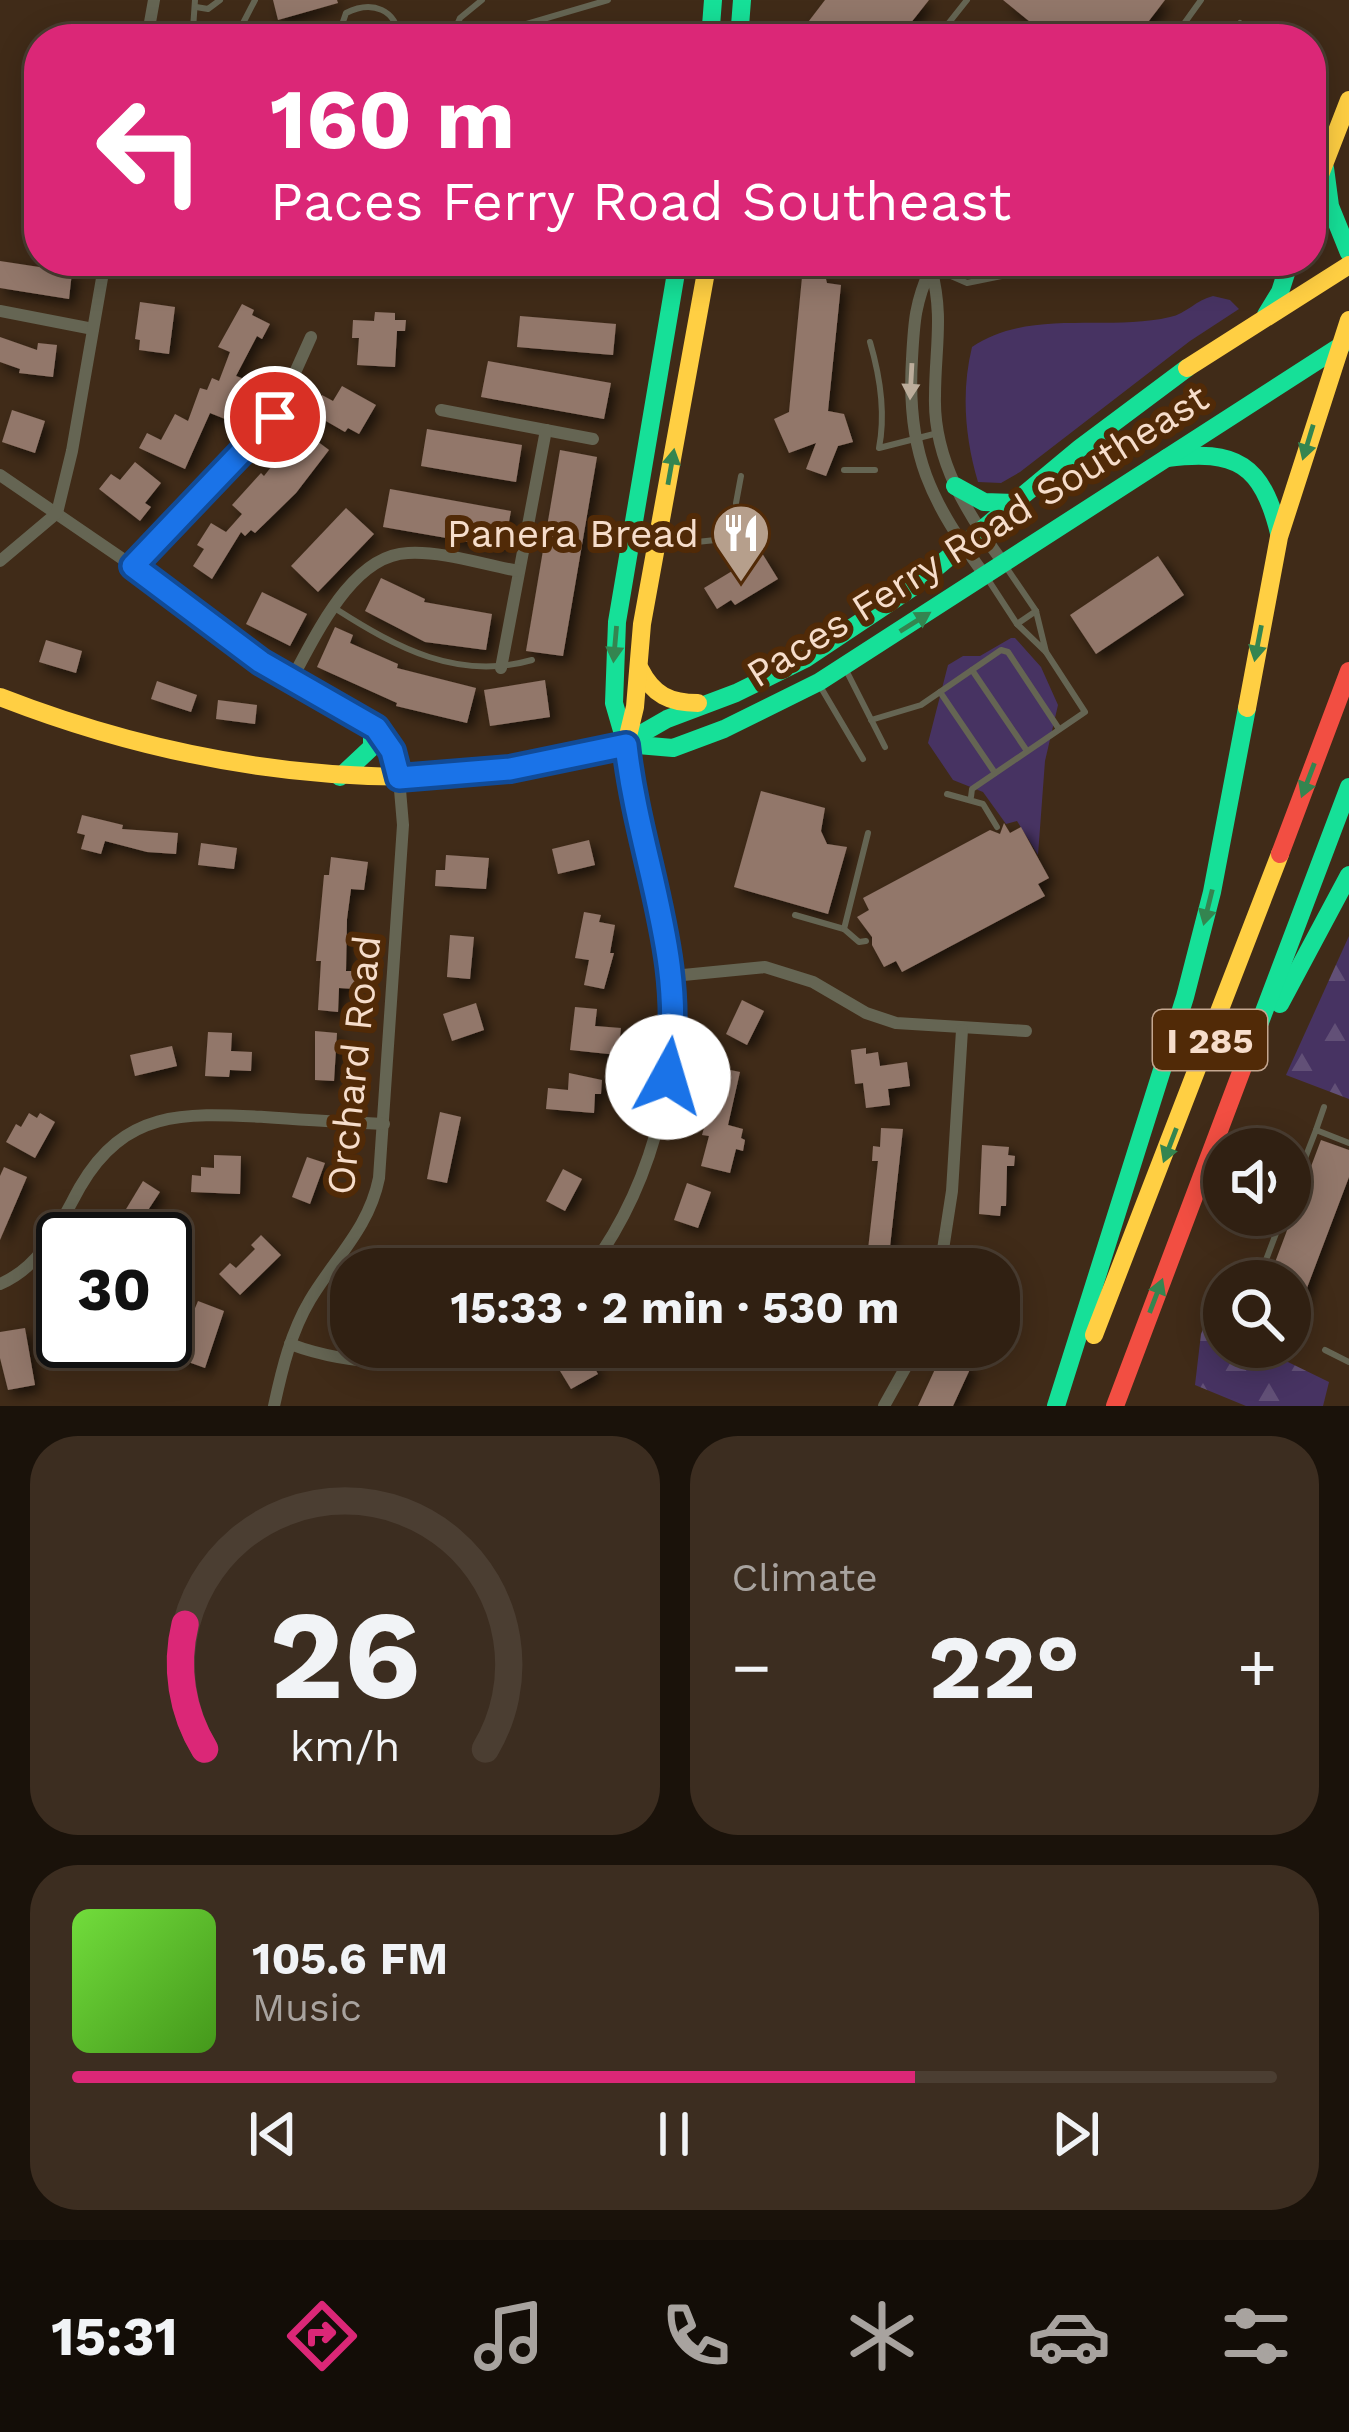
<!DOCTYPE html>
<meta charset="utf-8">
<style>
body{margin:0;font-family:"Work Sans",sans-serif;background:#3c2d20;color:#f1f3f6;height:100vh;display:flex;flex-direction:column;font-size:45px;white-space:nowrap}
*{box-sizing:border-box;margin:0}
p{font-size:39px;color:#a8a39f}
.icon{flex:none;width:66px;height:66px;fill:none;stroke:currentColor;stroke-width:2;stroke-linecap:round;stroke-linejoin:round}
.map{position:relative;height:1406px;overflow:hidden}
.details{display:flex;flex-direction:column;gap:30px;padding:30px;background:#1a120a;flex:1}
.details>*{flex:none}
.banner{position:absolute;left:24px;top:24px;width:1302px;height:252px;border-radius:48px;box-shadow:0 6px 30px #0003,0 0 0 3px #4b3e32;background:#db2777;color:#fff;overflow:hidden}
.fabs{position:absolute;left:1203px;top:1128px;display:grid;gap:24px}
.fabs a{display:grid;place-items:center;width:108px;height:108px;border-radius:50%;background:#302012;box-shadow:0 6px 30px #0003,0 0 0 3px #4b3e32;font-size:60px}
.speed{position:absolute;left:36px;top:1212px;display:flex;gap:24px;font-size:60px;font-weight:700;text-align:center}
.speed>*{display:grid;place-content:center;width:156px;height:156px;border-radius:50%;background:#302012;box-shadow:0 6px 30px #0003,0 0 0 3px #4b3e32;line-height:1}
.speed .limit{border:6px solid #111;border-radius:18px;background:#fff;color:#111}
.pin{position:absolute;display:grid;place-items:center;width:102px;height:102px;color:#fff;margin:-51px;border:6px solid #fff;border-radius:50%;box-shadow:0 3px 12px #0007}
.me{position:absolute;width:132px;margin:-66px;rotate:6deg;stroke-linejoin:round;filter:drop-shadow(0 0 9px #0008)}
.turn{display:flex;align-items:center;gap:42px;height:252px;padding:0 48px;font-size:54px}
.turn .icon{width:156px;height:156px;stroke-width:2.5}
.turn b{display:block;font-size:84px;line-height:102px}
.big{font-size:90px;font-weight:700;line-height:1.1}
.details .widget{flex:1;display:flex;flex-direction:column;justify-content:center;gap:18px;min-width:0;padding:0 42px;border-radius:48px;background:#3c2d20}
.details .dial{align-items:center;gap:0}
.dial svg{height:312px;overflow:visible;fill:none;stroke:#4b3e32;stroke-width:7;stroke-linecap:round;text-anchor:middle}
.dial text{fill:#f1f3f6;stroke:none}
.song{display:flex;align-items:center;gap:36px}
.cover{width:144px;height:144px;border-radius:18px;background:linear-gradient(135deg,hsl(100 70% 55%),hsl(100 70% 35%))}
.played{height:12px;border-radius:6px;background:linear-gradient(90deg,#db2777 70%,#4b3e32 70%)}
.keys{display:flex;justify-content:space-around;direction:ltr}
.heat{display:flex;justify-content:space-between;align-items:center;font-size:66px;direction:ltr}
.details .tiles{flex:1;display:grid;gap:30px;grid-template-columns:1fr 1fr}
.widget:last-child{grid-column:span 2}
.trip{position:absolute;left:330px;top:1248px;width:690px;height:120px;border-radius:48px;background:#302012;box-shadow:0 6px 30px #0003,0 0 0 3px #4b3e32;font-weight:700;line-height:120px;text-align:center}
.tab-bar{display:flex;height:192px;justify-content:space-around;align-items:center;background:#130d07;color:#a8a39f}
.tab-bar .icon{width:84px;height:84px}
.tab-bar .selected{color:#db2777}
.tab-bar b{font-size:54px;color:#f1f3f6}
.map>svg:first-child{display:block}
.grass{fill:#473362}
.forest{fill:url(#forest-firs)}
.building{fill:#92776a;filter:url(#shadow)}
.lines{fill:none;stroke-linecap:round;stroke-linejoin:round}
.lane{stroke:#656553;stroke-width:6}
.street{stroke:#656553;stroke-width:12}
.fast{stroke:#16e098;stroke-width:18}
.slow{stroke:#ffcf43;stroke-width:18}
.jam{stroke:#f24e42;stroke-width:18}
.oneway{fill:#bcad9b}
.oneway2{fill:#348550}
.route-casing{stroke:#114b97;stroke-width:30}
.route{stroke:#1a73e8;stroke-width:21}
.labels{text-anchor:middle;stroke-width:12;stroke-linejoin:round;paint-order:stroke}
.shield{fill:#512a07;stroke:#c4a790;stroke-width:3}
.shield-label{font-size:36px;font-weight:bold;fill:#f6ddcb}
.poi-label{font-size:39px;fill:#f6ddcb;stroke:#512a07;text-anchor:end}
.street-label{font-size:39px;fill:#f6ddcb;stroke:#512a07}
</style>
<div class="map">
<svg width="1349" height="1406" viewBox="0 0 1349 1406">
<defs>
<pattern id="forest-firs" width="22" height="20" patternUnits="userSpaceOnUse" patternTransform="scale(3)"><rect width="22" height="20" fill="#473362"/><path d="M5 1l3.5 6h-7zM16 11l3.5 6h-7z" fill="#625077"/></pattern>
<filter id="shadow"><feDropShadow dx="5.5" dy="5.5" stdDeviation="6" flood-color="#0009"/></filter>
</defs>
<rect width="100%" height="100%" fill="#402b18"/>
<g class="grass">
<path d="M1213,296L1230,300L1239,309L1190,341L1020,472L1001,483L978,482C965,438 961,392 972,347C1029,308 1107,332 1170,317C1186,314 1196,300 1213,296Z"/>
<path d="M1011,638H1015L1041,667L1058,705L1045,761L1038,855L1017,821L1006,824L983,792L953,780L928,743L948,665L963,656H980Z"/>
</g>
<g class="forest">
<path d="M1349,936V1099L1286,1075Z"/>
<path d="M1206,1322L1224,1331V1347H1257L1329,1382L1323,1406H1246L1195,1385L1201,1334Z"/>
</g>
<g class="building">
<path d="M273,0H337L338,3L278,20Z"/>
<path d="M825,0H929L898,39H814L802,30Z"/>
<path d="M1003,0H1165L1135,39H1051Z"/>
<path d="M0,261L72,272L69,299L0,288Z"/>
<path d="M802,277L826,279L827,283L841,285L828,411L844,414L853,442L838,446L826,476L806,469L816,443L789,453L774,419L789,412Z"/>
<path d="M140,302L175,307L169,354L139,350L140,340L135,339Z"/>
<path d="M242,304L254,310L252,315L270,324L262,339L257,336L236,376L247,380L235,423L210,413L185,469L139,448L147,433L161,440L175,414L188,421L200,388L207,390L212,378L219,381L230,352L218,347Z"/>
<path d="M375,312L395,313V320H406L405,331H397L395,367L357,365L359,338H352L353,320L374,321Z"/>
<path d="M520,316L616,324L613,355L517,347Z"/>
<path d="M0,337L37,350L38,343L57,345L53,377L19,373L20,369L0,362Z"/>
<path d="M488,361L611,383L604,419L481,397Z"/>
<path d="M342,386L376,405L359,434L348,428L345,432L312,413L322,395L333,401Z"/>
<path d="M12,410L45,421L35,453L2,442Z"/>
<path d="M301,429L329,450L296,493L255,533L251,530L245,536L241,532L212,579L193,566L204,549L197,545L211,523L226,532L242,514L232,505L261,473L264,476Z"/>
<path d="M427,429L522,445L516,482L421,466Z"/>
<path d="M560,450L597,457L563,656L526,651Z"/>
<path d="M135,462L161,483L145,503L151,507L140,521L99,489L111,474L120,480Z"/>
<path d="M390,489L511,511L504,548L383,527Z"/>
<path d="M346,508L374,534L318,592L291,566Z"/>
<path d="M762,553L778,579L735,605L731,600L717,609L704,588Z"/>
<path d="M1158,556L1184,595L1096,654L1070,615Z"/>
<path d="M381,578L425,599L424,602L492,614L486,650L425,642L365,611Z"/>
<path d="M262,592L307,614L290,646L246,624Z"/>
<path d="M335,627L353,635L350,643L398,664L397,668L476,688L467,723L396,706L397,703L317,667Z"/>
<path d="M46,640L82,651L76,673L39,662Z"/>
<path d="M545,680L550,717L490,726L484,690Z"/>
<path d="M157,681L197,695L191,712L151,699Z"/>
<path d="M218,700L257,705L255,724L216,719Z"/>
<path d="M761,791L825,808L821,831L827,844L847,847L828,914L734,887Z"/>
<path d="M82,815L123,825L122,829L178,833L176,854L147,852L105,841L101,854L81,849L85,835L77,833Z"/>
<path d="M1004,823L1010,833L1021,827L1049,878L1038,884L1045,896L902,972L896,961L884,967L872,945V937L857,917L869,910L863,898L990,830L1000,834Z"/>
<path d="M589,840L595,865L558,874L552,849Z"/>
<path d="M201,843L237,848L234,869L198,865Z"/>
<path d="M446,855L489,858L486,889L435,886L436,870H445Z"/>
<path d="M331,857L368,862L364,890L351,889L347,919L346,971H356L355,989L339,988L338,1012L318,1010L321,961H316L324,875H329Z"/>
<path d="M584,912L601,915L599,922L615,925L610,953H614L604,989L584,985L589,960L575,958Z"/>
<path d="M450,935L474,937L470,979L447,977Z"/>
<path d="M742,1000L764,1011L747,1045L726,1034Z"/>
<path d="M476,1003L484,1030L452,1041L443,1014Z"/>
<path d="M575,1007L597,1009L595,1026L621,1028L618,1055L570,1050Z"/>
<path d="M315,1031L337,1033L334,1081L315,1080Z"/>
<path d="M208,1032L232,1033L231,1051L252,1052L251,1071L230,1070L229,1077L205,1076Z"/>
<path d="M172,1046L177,1066L135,1076L130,1055Z"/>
<path d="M866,1048V1054L878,1052L880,1066L907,1062L910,1086L888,1089L890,1105L866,1108L863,1083L855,1084L851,1050Z"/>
<path d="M721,1068L740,1072L728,1125L743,1129L741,1138L745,1140L743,1151L736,1149L730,1173L701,1166L709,1136L702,1135Z"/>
<path d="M569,1073L602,1080L601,1094H595L594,1113L546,1109L548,1088L568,1090Z"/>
<path d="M440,1112L461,1117L447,1183L427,1179Z"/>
<path d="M29,1113L37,1118L40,1113L55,1122L35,1158L6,1142L16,1124L21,1127Z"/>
<path d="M881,1128L903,1129L890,1247H884L881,1261L895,1264V1269H857L860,1256L867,1258L878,1161H872L873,1146L880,1147Z"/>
<path d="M1321,1140L1349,1150V1177L1299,1309L1290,1305V1281H1268Z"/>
<path d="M982,1145L1009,1147L1008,1155L1015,1156L1014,1166H1007L1006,1206H1001L1000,1216L979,1214Z"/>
<path d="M214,1155L241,1156L240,1194L191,1192L192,1175L201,1176V1167L214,1168Z"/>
<path d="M307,1157L325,1163L310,1204L292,1197Z"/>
<path d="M4,1167L27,1177L0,1240V1176Z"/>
<path d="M563,1169L582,1179L565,1211L546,1201Z"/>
<path d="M143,1181L160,1192L129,1239H108Z"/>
<path d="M687,1183L711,1192L698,1228L674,1220Z"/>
<path d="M261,1235L281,1255L240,1295L219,1274L230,1263L236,1268L255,1249L251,1245Z"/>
<path d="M198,1301L224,1311L205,1368L166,1354L173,1333L183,1337Z"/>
<path d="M25,1328L35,1385L8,1390L0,1358V1332Z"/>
<path d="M585,1351L598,1374L571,1389L557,1366Z"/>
<path d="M942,1354L971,1367L953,1406H918Z"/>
</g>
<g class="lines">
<g class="lane">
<path d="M195,0L193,29L201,39"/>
<path d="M196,7L208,9L220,0"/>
<path d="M1240,23L1260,39"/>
<path d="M227,39L241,27L255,0"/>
<path d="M337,39L346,13C372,0 397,9 399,39"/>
<path d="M451,39L460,18L482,0"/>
<path d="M491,39L506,30L608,0"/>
<path d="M936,39L967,0"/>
<path d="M1173,39L1201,0"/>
<path d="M969,261H993"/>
<path d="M931,267L957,261"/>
<path d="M935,269L967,283L1041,268L1057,261"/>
<path d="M870,342C880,376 886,412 879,448L938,433"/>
<path d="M844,470H875"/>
<path d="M738,537L736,503L741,476"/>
<path d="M661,539L687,543L754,536"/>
<path d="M987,578L1017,624L1046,652L1036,611L1006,567"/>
<path d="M336,609C397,648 458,681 532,660"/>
<path d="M1017,624L1036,611"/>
<path d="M846,670L885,747"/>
<path d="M972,670L1027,751"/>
<path d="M820,686L863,759"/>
<path d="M940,692L995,773"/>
<path d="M871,720L921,705L1001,650L1008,652L1059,729"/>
<path d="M947,794L983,804L997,827"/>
<path d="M971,797L972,789L1085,712L1046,652"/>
<path d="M795,915L844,929"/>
<path d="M866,941L859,942L844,929L868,833"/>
<path d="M1316,1130L1324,1107"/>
<path d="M1290,1197L1316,1130L1349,1143"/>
<path d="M1258,1281L1283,1215"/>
<path d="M1325,1350L1349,1362"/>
</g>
<g class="street">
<path d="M147,39L154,0"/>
<path d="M931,267C915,303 914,321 912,359C906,454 931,502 986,577"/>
<path d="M931,268C944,316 935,349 935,396C933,460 968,515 1004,564"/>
<path d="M0,311L93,329"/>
<path d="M441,410L593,439"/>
<path d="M0,475L133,566L261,662L376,728L392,751L399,778L403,825L379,1178C369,1228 335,1258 310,1300C291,1332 282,1369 274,1406"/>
<path d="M0,561L57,513L72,451L105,261"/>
<path d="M133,566L275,417L311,337"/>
<path d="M501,668L546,430"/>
<path d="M291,680C315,638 351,555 408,553C444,551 484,565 519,571"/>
<path d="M673,976L765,967L813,982L866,1013L896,1023L1026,1031"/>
<path d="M590,1269C657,1179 686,1053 668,944C658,876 633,813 626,744"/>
<path d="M940,1269L952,1191L962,1030"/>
<path d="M0,1284C42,1266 59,1225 80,1187C125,1109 185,1113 264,1117C304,1120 344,1122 384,1124"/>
<path d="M290,1344C348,1366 444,1372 501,1347"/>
<path d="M884,1406L917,1347"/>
</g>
<g class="fast">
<path d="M710,39L713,0"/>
<path d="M739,39L742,0"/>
<path d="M1325,168L1330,206L1349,253"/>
<path d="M1266,315L1280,292L1290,261"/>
<path d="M1167,458C1236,449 1262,464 1279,533"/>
<path d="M955,486L984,502L1014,503"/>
<path d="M625,741L614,703L617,622L678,261"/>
<path d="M626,744L673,748L724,729L819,682L1342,345"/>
<path d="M450,776L546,765L620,746L667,719L736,693L805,659L913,587L1080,448L1187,368"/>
<path d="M340,777L372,747V725"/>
<path d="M1280,1004L1349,875"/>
<path d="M1257,1030L1349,787"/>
<path d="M1056,1406L1185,997L1212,892L1247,708"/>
</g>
<g class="slow">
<path d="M1311,198L1349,100"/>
<path d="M1187,368L1349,265"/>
<path d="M640,669C653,695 670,703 698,703"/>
<path d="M0,697C146,754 293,782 450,776"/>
<path d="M1247,708L1279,537L1349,320"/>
<path d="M626,744L635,707L642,624L708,261"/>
<path d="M1094,1335L1280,854"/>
</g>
<g class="jam">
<path d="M1280,854L1349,671"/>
<path d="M1115,1406L1257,1030"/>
</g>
</g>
<defs><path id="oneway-solid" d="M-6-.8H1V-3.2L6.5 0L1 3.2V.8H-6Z" transform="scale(3)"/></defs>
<use class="oneway" href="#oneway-solid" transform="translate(911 381) rotate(93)"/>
<g class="oneway2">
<use href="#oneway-solid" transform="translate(1308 442) rotate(107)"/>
<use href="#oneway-solid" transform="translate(671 467) rotate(-80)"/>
<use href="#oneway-solid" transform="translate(915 622) rotate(-32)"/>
<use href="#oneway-solid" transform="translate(1258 643) rotate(101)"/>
<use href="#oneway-solid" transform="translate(615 644) rotate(95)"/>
<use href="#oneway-solid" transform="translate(1308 780) rotate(111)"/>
<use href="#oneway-solid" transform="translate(1208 907) rotate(104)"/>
<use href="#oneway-solid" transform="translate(1170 1145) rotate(111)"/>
<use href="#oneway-solid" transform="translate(1156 1296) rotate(-69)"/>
</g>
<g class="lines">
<g class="route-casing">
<path id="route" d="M275,417L133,566L261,662L376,728L392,751L399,778L510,769L626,745C639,861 688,957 668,1077"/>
</g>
<use href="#route" class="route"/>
</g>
<defs>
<g id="restaurant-pin" transform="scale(3)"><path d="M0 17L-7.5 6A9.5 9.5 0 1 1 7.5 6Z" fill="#b69f8c" stroke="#512a07"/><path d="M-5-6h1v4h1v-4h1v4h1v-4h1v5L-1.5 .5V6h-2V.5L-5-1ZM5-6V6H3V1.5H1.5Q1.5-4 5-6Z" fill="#fff"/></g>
</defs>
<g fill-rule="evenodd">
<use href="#restaurant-pin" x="741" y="533"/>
</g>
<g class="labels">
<rect class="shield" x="1153" y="1010" width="114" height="60" rx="9"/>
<g class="shield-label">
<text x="1210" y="1053">I 285</text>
</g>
<g class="poi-label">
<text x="699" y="547">Panera Bread</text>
</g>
<g class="street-label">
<text transform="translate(977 535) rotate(-32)" y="14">Paces Ferry Road Southeast</text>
<text transform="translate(353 1065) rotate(-84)" y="14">Orchard Road</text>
</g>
</g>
</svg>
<div class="fabs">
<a><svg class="icon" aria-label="sound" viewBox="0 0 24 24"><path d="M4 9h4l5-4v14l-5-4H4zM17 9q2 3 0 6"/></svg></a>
<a><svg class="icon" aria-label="search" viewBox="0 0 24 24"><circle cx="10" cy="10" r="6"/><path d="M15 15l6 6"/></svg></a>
</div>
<div class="speed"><div class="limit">30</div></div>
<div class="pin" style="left:275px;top:417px;background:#d93025"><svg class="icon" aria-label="arrive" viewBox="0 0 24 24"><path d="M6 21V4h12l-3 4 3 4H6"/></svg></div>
<svg class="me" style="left:668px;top:1077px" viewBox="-20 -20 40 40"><circle r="19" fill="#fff"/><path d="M0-13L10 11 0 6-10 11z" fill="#1a73e8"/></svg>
<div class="trip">15:33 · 2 min · 530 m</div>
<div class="banner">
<div class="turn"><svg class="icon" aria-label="left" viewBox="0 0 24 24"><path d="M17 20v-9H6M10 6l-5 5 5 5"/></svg><div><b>160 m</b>Paces Ferry Road Southeast</div></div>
</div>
</div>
<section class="details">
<div class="tiles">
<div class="widget dial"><svg viewBox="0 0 100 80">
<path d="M14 69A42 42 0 1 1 86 69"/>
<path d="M14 69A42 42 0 0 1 9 37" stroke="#db2777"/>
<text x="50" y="56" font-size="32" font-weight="700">26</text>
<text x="50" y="72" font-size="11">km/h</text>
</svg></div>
<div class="widget"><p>Climate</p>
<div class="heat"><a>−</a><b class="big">22°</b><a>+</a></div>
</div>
<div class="widget">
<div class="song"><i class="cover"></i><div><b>105.6 FM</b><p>Music</p></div></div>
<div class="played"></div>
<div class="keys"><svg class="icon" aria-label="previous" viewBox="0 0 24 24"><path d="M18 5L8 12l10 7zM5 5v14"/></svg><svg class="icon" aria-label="pause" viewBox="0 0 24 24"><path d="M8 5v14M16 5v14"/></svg><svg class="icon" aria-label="next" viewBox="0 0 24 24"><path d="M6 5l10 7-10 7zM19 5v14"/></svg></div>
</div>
</div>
</section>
<nav class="tab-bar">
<b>15:31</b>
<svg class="icon selected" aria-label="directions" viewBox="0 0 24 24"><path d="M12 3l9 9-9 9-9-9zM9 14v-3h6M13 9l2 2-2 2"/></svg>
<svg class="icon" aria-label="music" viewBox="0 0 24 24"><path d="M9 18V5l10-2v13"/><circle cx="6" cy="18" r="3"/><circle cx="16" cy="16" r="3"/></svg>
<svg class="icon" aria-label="phone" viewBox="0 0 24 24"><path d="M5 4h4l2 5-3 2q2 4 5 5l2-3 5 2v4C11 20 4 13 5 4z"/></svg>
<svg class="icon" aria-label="climate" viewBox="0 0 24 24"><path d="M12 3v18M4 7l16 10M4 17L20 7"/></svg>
<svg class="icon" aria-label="car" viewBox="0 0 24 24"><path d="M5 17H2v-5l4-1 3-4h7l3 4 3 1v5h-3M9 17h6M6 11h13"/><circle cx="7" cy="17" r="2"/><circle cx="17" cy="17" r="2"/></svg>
<svg class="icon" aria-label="filters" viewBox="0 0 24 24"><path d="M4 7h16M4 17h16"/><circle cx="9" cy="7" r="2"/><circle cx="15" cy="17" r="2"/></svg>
</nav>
